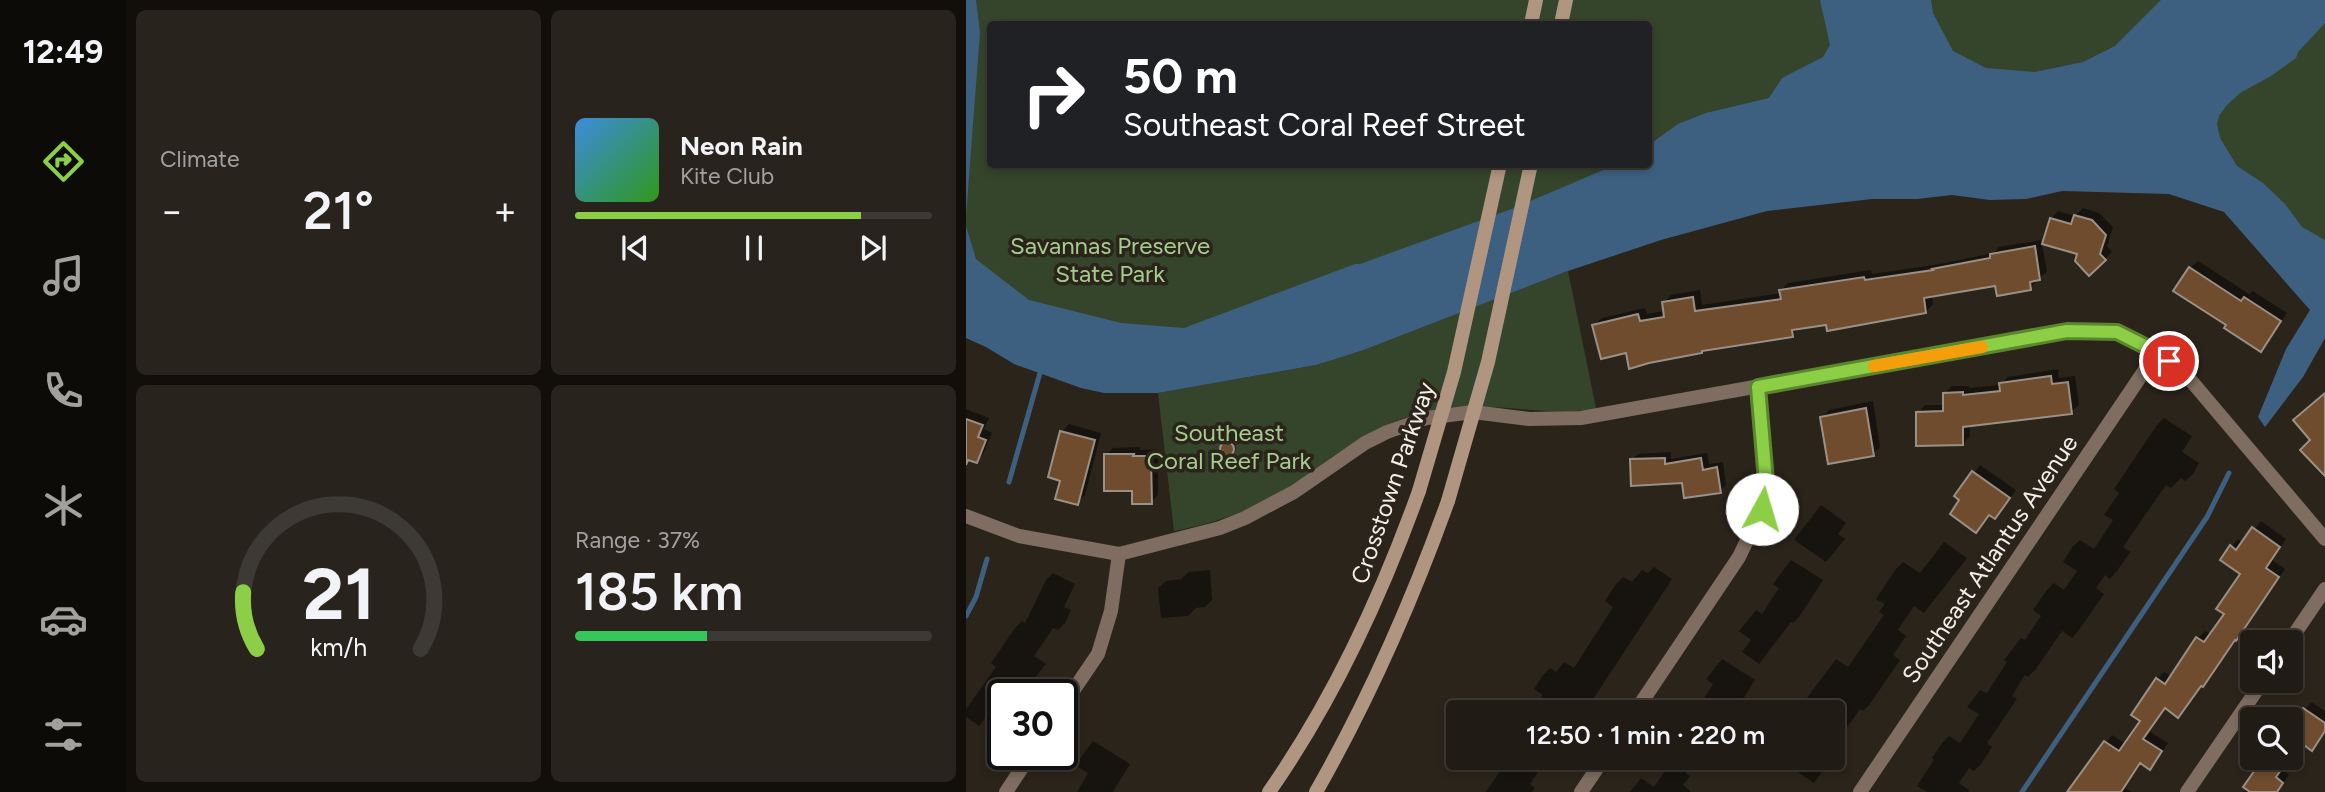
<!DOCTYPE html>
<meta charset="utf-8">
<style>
body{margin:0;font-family:Figtree,sans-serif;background:#28241d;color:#f1f3f6;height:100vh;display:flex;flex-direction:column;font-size:26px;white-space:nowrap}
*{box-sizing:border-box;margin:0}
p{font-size:23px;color:#a2a1a0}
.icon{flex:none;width:38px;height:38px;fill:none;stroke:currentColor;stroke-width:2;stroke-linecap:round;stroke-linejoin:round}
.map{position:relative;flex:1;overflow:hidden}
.panel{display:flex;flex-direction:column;gap:10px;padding:10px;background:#120f0b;width:840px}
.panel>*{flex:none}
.guide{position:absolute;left:21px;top:21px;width:665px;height:147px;border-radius:7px;box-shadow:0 4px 10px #0003,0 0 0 2px #3d3934;background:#202124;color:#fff;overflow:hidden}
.fabs{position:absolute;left:1274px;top:630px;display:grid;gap:14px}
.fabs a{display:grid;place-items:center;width:63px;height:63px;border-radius:7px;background:#201b14;box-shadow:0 4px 10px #0003,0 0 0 2px #3d3934;font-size:35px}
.speed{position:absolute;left:21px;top:679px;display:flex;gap:14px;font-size:35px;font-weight:700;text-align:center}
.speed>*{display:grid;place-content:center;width:91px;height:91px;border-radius:50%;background:#201b14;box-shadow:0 4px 10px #0003,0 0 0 2px #3d3934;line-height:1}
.speed .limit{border:4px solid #111;border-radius:10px;background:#fff;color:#111}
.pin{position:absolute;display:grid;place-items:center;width:60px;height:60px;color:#fff;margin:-30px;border:4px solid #fff;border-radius:50%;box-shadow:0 2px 7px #0007}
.me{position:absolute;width:77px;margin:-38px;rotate:6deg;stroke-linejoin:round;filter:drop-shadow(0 0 5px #0008)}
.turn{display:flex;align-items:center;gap:24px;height:147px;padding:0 21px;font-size:32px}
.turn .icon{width:91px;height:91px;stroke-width:2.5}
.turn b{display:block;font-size:49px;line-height:60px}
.big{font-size:52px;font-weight:600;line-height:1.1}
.panel .tile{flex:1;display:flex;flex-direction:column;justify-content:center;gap:10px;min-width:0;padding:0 24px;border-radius:10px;background:#28241d}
.panel .dial{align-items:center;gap:0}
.dial svg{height:182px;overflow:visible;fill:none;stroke:#3d3934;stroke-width:7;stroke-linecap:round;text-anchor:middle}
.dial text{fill:#f1f3f6;stroke:none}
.song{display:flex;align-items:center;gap:21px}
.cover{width:84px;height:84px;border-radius:10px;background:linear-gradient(135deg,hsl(210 70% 55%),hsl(110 70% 35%))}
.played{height:7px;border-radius:4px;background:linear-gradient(90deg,#8cce45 80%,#3d3934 80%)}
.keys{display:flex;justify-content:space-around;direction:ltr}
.heat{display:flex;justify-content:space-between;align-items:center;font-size:38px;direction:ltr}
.charge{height:10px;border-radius:5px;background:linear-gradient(90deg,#34c759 37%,#3d3934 0)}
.panel .tiles{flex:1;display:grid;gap:10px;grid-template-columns:repeat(2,1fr)}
.trip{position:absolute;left:480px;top:700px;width:399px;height:70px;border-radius:7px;background:#201b14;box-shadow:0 4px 10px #0003,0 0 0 2px #3d3934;font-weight:600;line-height:70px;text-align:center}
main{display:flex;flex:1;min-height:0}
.tab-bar{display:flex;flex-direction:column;width:126px;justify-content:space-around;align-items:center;background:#0d0b08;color:#a2a1a0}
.tab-bar .icon{width:49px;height:49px}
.tab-bar .on{color:#8cce45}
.tab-bar b{font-size:32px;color:#f1f3f6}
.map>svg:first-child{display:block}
.green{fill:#34452b;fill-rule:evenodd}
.water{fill:#3e6080}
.shadow{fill:#0007}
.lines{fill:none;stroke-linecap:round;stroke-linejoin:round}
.stream{stroke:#3e6080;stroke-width:5}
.building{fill:#6f4c2e;stroke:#9b9086;stroke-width:2}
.street{stroke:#7e6d60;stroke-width:14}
.secondary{stroke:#b09680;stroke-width:14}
.secondary-bridge{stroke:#b09680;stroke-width:14}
.route-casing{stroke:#5b862d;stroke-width:18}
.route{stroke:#8cce45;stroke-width:12}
.slow{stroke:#f59e0b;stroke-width:12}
.labels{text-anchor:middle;stroke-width:7;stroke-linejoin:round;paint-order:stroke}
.park-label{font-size:24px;fill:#a5cd8f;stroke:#2b241b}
.street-label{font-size:24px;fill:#f3eee8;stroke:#2b241b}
</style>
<main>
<nav class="tab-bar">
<b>12:49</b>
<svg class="icon on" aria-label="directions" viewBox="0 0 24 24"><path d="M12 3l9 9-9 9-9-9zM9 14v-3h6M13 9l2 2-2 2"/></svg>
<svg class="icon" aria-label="music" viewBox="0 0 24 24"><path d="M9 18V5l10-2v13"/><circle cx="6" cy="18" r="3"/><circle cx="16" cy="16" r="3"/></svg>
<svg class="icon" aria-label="phone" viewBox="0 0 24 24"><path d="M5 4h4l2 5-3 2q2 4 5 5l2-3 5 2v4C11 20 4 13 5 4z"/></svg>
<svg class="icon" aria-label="climate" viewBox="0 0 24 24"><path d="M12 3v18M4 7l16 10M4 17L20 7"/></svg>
<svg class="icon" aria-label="car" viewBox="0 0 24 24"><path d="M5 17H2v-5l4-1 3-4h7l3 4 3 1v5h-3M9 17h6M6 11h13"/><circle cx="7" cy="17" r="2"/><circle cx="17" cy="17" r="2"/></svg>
<svg class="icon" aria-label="filters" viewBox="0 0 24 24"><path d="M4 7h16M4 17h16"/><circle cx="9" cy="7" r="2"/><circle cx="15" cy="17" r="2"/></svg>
</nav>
<section class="panel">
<div class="tiles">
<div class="tile"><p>Climate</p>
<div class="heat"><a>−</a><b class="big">21°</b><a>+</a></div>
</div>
<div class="tile">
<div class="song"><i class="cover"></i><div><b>Neon Rain</b><p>Kite Club</p></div></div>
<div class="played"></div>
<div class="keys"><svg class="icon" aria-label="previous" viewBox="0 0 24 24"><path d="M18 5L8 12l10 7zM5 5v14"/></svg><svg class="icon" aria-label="pause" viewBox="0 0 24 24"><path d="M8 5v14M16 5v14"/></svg><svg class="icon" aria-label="next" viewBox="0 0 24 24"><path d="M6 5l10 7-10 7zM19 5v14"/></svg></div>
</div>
<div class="tile dial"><svg viewBox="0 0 100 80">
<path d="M14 69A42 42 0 1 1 86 69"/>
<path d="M14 69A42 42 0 0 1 8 44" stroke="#8cce45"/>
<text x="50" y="56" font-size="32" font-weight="700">21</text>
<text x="50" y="72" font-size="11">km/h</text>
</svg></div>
<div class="tile"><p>Range · 37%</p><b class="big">185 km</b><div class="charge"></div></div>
</div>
</section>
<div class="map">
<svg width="1359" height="792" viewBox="0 0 1359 792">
<rect width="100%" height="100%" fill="#2b241b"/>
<g class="green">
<path d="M0,0H1359V270L1121,115L130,360L0,296ZM24,24H682V164H24Z"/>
<path d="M602,271L630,408C592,416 561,408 524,407C499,406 469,409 445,416C391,432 350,472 303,499C274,515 239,525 208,531L192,393L350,365L395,351Z"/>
</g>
<g class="water">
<path d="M0,0H10L14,32L0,216Z"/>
<path d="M854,0H965L967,13L987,51L1020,68L1069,72L1117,62L1149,46L1195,0H1359V23L1332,52L1330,58L1305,76L1274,93L1260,106L1253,116L1251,124L1254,138L1271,166L1297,183L1319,204L1336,227L1359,240V338L1337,377L1299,427L1292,417L1320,349L1344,310L1258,212L1203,194L1096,191L1060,199L1024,200L986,195L951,199H906L801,211L695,240L602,271L395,351L350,365L192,393H138L115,388L48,364L20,347L0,338V226L10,259L63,300L155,323L218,328L389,264H394L543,210L649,165L682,164L683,145L712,124L740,113L803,98L816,78L857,57L864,45Z"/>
</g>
<g class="shadow">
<path d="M1117,208L1133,213L1147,227L1141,246L1146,252L1123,274L1113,252L1085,219L1092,211L1109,216Z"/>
<path d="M1075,240L1081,271L1064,288L1030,284L966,295L967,304L960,312L833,328L826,335L739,348L736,352L661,351L628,325L636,318L679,308L681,314L699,311L698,303L705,295L734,290L736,305L816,293L815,290L822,283L905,270L906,274L974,264L1028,253L1033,247Z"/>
<path d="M1232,261L1283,294L1287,291L1321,313L1302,342L1294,350L1262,325L1224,268Z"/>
<path d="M1092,369L1093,378L1109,376L1113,405L1105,412L1004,424V436L997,444L952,413L959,405H978V394L986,386H1003V388L1034,385L1042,377Z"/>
<path d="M907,401L914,447L907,454L856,418L863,410Z"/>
<path d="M0,409L23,418L18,429L26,433L17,454L10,461L0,457Z"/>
<path d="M1198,418L1226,436L1216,452L1233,463L1227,474L1219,481L1215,478L1205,488L1200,485L1157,547L1164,552L1151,571L1144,579L1139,575L1130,588L1138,594L1113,630L1106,638L1096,631L1069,670L1062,677L1059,675L1046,696L1051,699L1021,743L1026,747L1015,764L1008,771L1003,768L993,783L1003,790L1002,792H961L951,786L968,760L966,758L976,743L983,736L994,743L1013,714L1001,707L1014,690L1021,693L1041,662L1038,660L1055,638L1059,640L1075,616L1067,610L1081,590L1088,583L1098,590L1111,571L1097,562L1106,547L1114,540L1128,549L1147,520L1138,515L1153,493L1148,489L1191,425Z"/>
<path d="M103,424L135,433L119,495L111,503L96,480V432Z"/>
<circle cx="263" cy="448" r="7"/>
<path d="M174,447V450L192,449V495L185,502L168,489L140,455L147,448Z"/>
<path d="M705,452V459L741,453L743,464L757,462L760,485L754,491L717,481L666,460L672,454Z"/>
<path d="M1014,465L1050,490L1036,510L1029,517L1024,513L1010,530L996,500L990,496Z"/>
<path d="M855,505L880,523L872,534L879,539L860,562L828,540Z"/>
<path d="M1295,521L1320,539L1306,560L1319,569L1277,632L1219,708L1212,716L1200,707L1183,731L1202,743L1191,760L1184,767L1176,762L1159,788L1165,792H1103L1146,735L1160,744L1176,721L1191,679L1198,672L1206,677L1232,638L1239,631L1246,635L1261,614L1276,573L1265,547L1272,539L1277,543Z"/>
<path d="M978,542L1001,558L958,613L948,606L932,630L940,636L927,655L934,660L904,704L897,711L894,709L875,736L880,739L848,783L818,763L821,758H866V712H852L855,708L841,698L870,659L882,667L918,615L913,612L919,604L910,599L930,569L937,562L954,573Z"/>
<path d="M825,560L857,580L833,617L827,623L825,622L793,664L776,652L785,640L773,631L790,610L796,614L813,588L807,584Z"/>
<path d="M688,567L706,579L626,701L619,708L609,702L603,712H565L577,695L568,689L577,675L584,668L590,672L598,662L608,668L647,607L639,601L650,584L657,577L666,582L676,570L682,573Z"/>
<path d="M244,570L246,600L239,607L230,608L222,616L195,618L192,588L200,581L215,579L223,572Z"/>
<path d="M87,573L109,584L98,607L105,610L99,623L92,630L87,628L68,656L80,664L61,688L56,684L48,695H37V704L33,701L13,726L0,717V709L30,667L25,663L49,628L56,621L59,623L80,580Z"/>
<path d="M756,659L789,680L769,712H735L739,706L735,703L747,684L740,679Z"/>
<path d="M1345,702L1359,711V733L1346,749L1340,745L1334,751L1330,749L1325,757V719H1317L1323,714L1332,720Z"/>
<path d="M127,741L164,764L147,792H111L122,773L109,765Z"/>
<path d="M538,758H581L564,784L569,788L566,792H520L541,761Z"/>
<path d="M705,758H758L747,770L731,759L720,773L724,776L717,785L725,792H664L675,778L688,787L707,760Z"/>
<path d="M1290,758H1324L1316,769L1323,775L1311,792H1278L1294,767L1287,762Z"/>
</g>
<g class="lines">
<g class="stream">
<path d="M43,482L74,373"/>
<path d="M0,616L10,597L21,559"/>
<path d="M1056,792L1241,517L1263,473"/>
</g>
</g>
<g class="building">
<path d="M1108,215L1126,220L1140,235L1134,254L1140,260L1123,276L1109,261L1111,254L1076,244L1084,218L1105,224Z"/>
<path d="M1069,246L1074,280L1064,282L1065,290L1031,296L1029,286L958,298L960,313L861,331L860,325L826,330L827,337L736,351V353L683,363L663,369L660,353L635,359L626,325L672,314L674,321L698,317L696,302L727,297L729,311L815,299L813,290L898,277L899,280L967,270L966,269L1024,258V254Z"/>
<path d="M1223,267L1275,301L1278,297L1315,321L1295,352L1258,328L1260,325L1207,291Z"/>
<path d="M1085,376L1086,384L1102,382L1106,414L997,427V445L950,446V412L977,411V393L997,392V395L1034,391L1033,383Z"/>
<path d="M1359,393V476L1334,450L1344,440L1327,420Z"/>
<path d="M900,408L908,456L862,464L854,417Z"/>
<path d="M0,419L17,425L12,437L20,440L11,463L2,460L0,465Z"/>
<path d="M94,431L129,440L112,505L89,499L94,481L82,477Z"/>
<circle cx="261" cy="449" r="7"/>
<path d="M138,454H168L167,456H185L186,504H166V491H138Z"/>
<path d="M699,458V464L735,458L737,470L751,467L755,493L718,498L716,483L665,486L664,459Z"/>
<path d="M1006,471L1044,498L1029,519L1023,515L1010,533L984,514L993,500L988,496Z"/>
<path d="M1286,527L1314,547L1300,568L1313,577L1270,641L1269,640L1237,687L1235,686L1212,718L1199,708L1177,739L1196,751L1184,770L1174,763L1155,792H1101L1138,741L1153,751L1174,721L1165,715L1190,678L1199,684L1230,637L1238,642L1258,614L1250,609L1274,574L1254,560L1264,545L1270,550Z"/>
<path d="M1337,708L1359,723V731L1346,751L1339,746L1334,754L1325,747V727Z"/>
<path d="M1277,758H1307L1318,766L1310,777L1317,783L1311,792H1284L1277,787L1291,767Z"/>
</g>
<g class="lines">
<g class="street">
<path d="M0,516L53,536L153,554L254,528L279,518L328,492L399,443L421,432L461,418L507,412L563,419L615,418L1101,331L1151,333L1191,352L1216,370L1359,539"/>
<path d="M1323,642L1359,589"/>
<path d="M96,707L132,654L145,611L153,554"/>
<path d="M669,712L773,557L796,509L800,481L792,387"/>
<path d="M40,792L65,754"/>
<path d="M615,792L638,758"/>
<path d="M894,792L1191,352"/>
<path d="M1221,792L1297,681"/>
</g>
<g class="secondary">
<path d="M565,24L570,0"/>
<path d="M595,24L600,0"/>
<path d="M303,792C368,699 415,597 453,491"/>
<path d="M350,792C403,699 446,601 482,501"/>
</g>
<g class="secondary-bridge">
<path d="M453,491L488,372L534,164"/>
<path d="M482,501L522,362L565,164"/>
</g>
</g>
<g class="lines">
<g class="route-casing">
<path id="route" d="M796,509L800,481L792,387L1101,331L1151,332L1191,352L1203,361"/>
</g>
<use href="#route" class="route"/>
<path class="slow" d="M908,366L1016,347"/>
</g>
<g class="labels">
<g class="park-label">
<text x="144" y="254">Savannas Preserve<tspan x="144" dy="28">State Park</tspan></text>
<text x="263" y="441">Southeast<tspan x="263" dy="28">Coral Reef Park</tspan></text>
</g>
<g class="street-label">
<text transform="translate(427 483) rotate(-71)" y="8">Crosstown Parkway</text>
<text transform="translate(1024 559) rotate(-56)" y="8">Southeast Atlantus Avenue</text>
</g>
</g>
</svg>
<div class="fabs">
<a><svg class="icon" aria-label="sound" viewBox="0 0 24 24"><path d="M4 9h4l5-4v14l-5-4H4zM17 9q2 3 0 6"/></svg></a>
<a><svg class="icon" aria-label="search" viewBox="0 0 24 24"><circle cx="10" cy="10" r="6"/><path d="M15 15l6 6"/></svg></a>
</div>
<div class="speed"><div class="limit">30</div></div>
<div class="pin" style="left:1203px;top:361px;background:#d93025"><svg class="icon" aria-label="arrive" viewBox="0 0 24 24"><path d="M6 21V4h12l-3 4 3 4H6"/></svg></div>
<svg class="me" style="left:796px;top:509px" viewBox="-20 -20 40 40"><circle r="19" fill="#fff"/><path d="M0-13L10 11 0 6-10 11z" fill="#8cce45"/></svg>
<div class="trip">12:50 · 1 min · 220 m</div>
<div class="guide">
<div class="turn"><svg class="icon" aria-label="right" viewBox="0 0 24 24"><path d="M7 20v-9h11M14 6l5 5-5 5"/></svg><div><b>50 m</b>Southeast Coral Reef Street</div></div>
</div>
</div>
</main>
